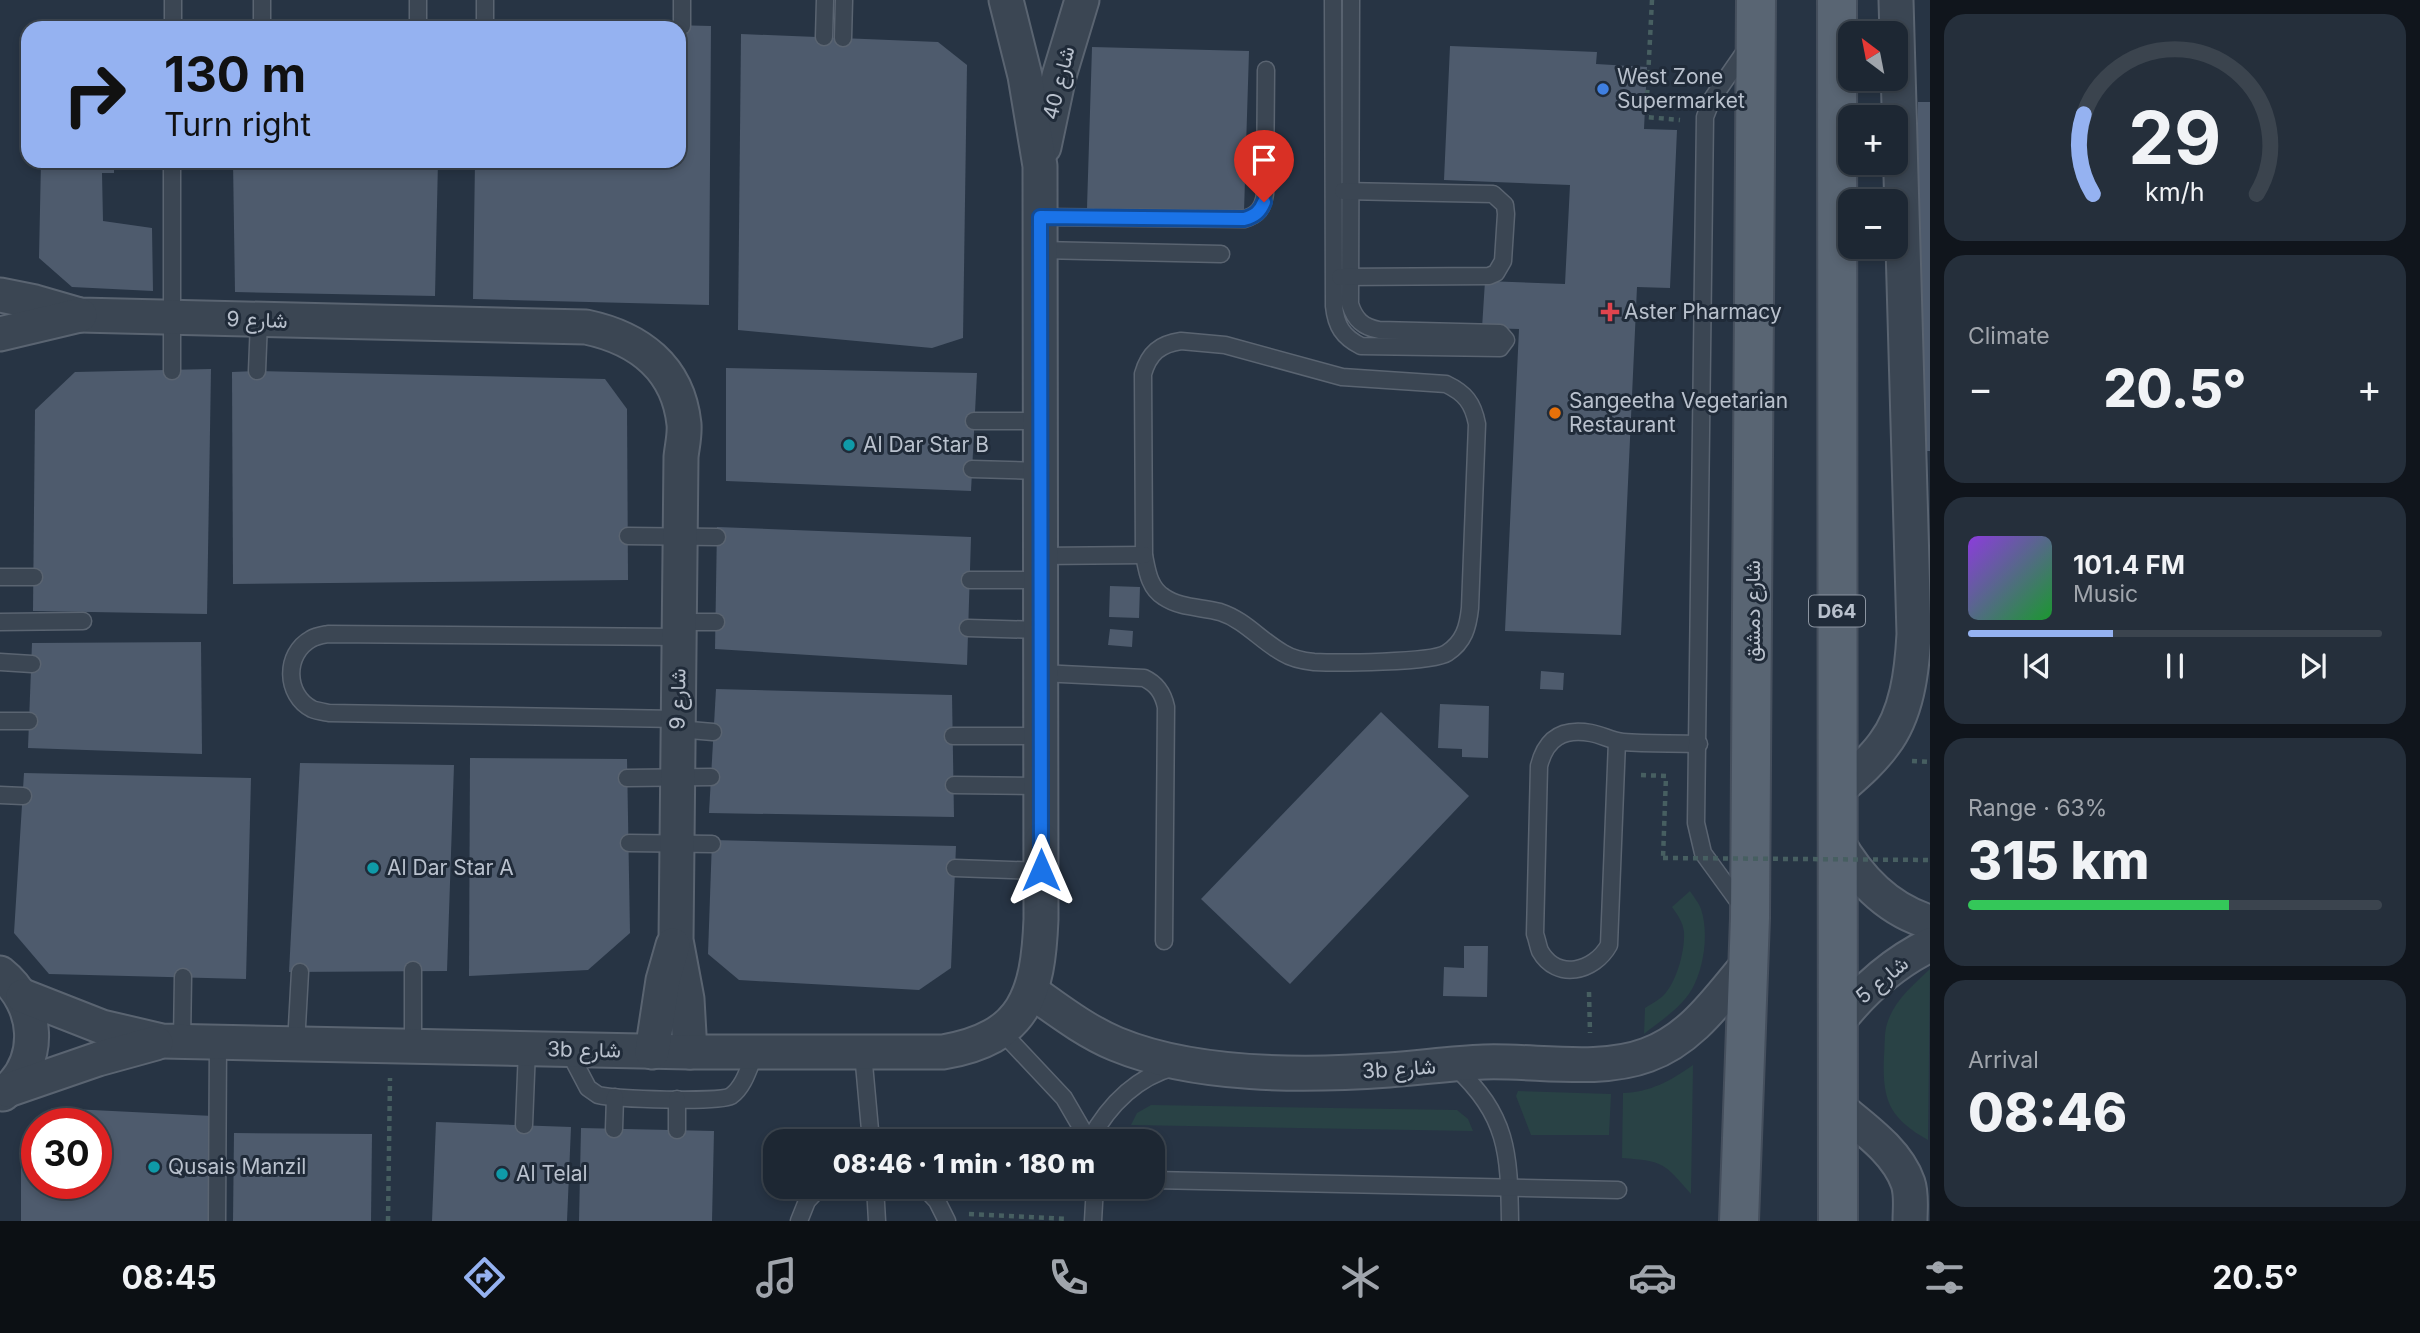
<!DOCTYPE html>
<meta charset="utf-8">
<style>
body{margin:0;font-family:Inter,Vazirmatn,sans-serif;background:#252f3b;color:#f1f3f6;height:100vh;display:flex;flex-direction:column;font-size:26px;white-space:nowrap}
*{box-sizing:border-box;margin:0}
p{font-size:23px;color:#a0a5ac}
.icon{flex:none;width:38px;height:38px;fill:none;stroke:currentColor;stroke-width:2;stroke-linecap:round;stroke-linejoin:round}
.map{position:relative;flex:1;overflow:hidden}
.details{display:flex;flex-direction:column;gap:14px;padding:14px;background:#10151c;width:490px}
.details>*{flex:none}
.hud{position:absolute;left:21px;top:21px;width:665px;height:147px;border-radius:21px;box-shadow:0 4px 10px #0003,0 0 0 2px #3b444e;background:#95b2f1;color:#111;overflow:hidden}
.needle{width:46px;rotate:328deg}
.fabs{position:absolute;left:1838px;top:21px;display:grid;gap:14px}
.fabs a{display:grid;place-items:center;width:70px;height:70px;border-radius:14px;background:#1d2733;box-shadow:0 4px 10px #0003,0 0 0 2px #3b444e;font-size:35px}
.speed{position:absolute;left:21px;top:1108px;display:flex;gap:14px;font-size:35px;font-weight:700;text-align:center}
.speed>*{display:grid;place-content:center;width:91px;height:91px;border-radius:50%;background:#1d2733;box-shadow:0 4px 10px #0003,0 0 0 2px #3b444e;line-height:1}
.speed .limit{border:10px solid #d22;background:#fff;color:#111}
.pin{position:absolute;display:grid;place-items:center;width:60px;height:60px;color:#fff;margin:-72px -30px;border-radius:50% 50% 50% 0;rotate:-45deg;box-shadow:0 0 7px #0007}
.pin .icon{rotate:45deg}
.me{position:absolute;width:77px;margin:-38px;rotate:0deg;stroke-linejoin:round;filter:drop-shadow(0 0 5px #0008)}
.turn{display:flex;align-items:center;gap:24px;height:147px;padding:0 28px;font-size:32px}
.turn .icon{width:91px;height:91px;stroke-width:2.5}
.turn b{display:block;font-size:49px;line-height:60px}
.big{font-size:52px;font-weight:800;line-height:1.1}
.details .tile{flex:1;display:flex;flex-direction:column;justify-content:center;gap:10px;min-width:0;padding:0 24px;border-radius:21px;background:#252f3b}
.details .dial{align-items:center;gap:0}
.dial svg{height:182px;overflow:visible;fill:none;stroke:#3b444e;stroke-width:7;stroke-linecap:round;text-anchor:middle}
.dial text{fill:#f1f3f6;stroke:none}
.song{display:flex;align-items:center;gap:21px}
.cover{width:84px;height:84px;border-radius:10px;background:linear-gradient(135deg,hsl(270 70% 55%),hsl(130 70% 35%))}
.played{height:7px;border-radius:4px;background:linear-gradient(90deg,#95b2f1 35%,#3b444e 35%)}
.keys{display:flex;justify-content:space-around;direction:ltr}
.heat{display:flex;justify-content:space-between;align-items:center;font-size:38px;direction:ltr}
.charge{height:10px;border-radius:5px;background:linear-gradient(90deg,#34c759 63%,#3b444e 0)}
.trip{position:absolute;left:763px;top:1129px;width:402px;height:70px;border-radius:21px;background:#1d2733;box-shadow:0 4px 10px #0003,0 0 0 2px #3b444e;font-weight:800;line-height:70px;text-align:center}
.tabs{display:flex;height:112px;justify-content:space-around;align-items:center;background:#0c1014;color:#a0a5ac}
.tabs .icon{width:49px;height:49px}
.tabs .active{color:#95b2f1}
.tabs b{font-size:32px;color:#f1f3f6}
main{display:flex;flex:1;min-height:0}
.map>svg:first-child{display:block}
.green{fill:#294245}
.building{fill:#4e5b6d}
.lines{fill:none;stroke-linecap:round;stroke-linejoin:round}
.lane-casing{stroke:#5a6471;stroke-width:19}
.street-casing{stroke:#5a6471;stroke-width:37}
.primary-casing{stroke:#454f5d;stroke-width:42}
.path{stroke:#475f61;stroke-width:4.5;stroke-dasharray:5 5;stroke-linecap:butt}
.lane{stroke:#3b4653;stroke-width:16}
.street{stroke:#3b4653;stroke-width:33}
.primary{stroke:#596573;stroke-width:38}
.path-bridge{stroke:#475f61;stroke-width:4.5;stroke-dasharray:5 5;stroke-linecap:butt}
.route-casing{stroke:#114b97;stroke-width:18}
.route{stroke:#1a73e8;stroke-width:12}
.shop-dot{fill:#3f7fe0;stroke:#202b39;stroke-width:2.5}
.health-dot{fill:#e0444e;stroke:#202b39;stroke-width:2.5}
.food-dot{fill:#e8710a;stroke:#202b39;stroke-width:2.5}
.culture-dot{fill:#0f9aa8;stroke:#202b39;stroke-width:2.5}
.labels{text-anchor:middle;stroke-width:6;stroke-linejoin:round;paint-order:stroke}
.shield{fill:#202b39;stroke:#8b94a1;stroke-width:2}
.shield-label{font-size:19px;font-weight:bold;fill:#b9c1cd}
.poi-label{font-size:21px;fill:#b9c1cd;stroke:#202b39;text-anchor:start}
.street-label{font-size:21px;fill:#b9c1cd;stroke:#202b39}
</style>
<main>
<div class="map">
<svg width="1930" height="1221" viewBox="0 0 1930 1221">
<rect width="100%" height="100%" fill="#273444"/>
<g class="green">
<path d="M1690,891C1693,896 1699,903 1701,909C1709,933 1704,968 1692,989C1681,1008 1660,1021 1644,1034L1645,1008C1651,1004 1659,1000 1664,995C1677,981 1685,951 1684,932C1683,922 1677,914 1672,907Z"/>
<path d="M1930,969L1928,1140C1889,1118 1882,1100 1884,1056C1885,1046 1884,1033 1887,1024C1893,1002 1914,984 1930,969Z"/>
<path d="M1693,1065L1691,1194C1664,1163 1664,1161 1622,1158L1623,1093C1651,1092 1670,1081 1693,1065Z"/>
<path d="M1518,1091L1611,1094L1609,1135H1531L1516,1096Z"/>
<path d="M1151,1105L1457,1110L1468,1119L1473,1131L1131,1125L1137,1113Z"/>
</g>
<g class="building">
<path d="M476,20L711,26L709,305L473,299L475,161H679V28H476Z"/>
<path d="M741,34L938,42L967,65L963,338L932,348L738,330Z"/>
<path d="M1450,46L1597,52L1596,64L1647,67L1644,129L1677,130L1670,288L1637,287L1621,635L1505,631L1519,329L1482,328L1485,281L1565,284L1570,185L1444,180Z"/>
<path d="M1092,47L1249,51L1244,212L1087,208Z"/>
<rect x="1918" y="102" width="12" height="349"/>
<path d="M41,161H114V173H102L103,221L152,228L153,291L72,287L39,258Z"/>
<path d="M233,161H438L435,296L235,292Z"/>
<path d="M726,368L977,373L971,491L726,481Z"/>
<path d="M211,369L207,614L33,611L35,410L75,372Z"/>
<path d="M257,371L605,379L627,409L628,580L233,584L232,372Z"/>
<path d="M717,527L971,537L967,665L715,649Z"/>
<path d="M1110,586L1140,587L1139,618L1109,617Z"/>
<path d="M1110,629L1133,631L1132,647L1108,645Z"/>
<path d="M201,642L202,754L28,748L32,643Z"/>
<path d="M1541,671L1564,673L1563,690L1540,689Z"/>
<path d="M716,689L952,695L954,817L709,813Z"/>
<path d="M1440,704L1489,706L1488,758L1462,757V749L1438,748Z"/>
<path d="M1381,712L1469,796L1290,984L1201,899Z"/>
<path d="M470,758L627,759L630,933L588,970L469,976Z"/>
<path d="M300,763L454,765L447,971L289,972Z"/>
<path d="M24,773L251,778L246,979L49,974L14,933Z"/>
<path d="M712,840L956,846L951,968L919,990L739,980L708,954Z"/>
<path d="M1464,946H1488L1487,997L1443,996L1444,967L1464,968Z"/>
<path d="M52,1108L213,1116L211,1221H21V1151L37,1129V1183H96V1124H41Z"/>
<path d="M436,1122L571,1127L567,1221H432Z"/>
<path d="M581,1128L714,1131L712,1221H579Z"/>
<path d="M234,1133L372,1134L371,1221H233Z"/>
</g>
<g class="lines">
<g class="lane-casing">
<g id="lane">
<path d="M682,0V26"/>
<path d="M1333,0L1334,306C1336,326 1343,337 1361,346L1500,348L1506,340L1500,333L1379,330C1363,327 1355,320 1350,304L1351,0"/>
<path d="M485,20V0"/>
<path d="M173,28V0"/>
<path d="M262,28V0"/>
<path d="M418,28V0"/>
<path d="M824,37L825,0"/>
<path d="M843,38L844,0"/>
<path d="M172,161V371"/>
<path d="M1039,217L1244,219C1258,215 1263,208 1265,194L1266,70"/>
<path d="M1040,250L1221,254"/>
<path d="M1340,277L1489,276L1496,273L1503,261L1506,214L1505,205L1493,194L1343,191"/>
<path d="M1181,341L1225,345L1342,377L1446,384C1465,393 1473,403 1477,424L1470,608C1468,627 1464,642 1447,653C1432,663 1335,663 1314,662C1304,661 1291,658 1283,653C1261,641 1245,620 1220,612C1202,607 1180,608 1164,597C1149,588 1147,570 1144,555L1143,374C1149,353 1160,344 1181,341Z"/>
<path d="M257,371L259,321"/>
<path d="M974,421H1040"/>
<path d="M972,469L1040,471"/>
<path d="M628,536L717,537"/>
<path d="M1040,556L1144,555"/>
<path d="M0,577H34"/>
<path d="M970,580H1040"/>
<path d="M0,622L83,621"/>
<path d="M679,622H716"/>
<path d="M968,628L1040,630"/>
<path d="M0,662L32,664"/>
<path d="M1041,673L1144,678C1157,684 1163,693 1166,707L1164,941"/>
<path d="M678,719L329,713C324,712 317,711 312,709C285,695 284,654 311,639C316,636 323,635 328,634L679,637"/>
<path d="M0,721H29"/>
<path d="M678,729L713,732"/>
<path d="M953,736H1041"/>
<path d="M1617,741L1609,945C1594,972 1557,981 1540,951C1538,946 1537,939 1535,934L1539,766C1546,738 1563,728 1591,733C1602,735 1612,741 1623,742C1648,744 1673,743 1699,744"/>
<path d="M627,778L711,777"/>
<path d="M954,785L1041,786"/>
<path d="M0,795L23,796"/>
<path d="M629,843L712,844"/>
<path d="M955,868L1041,871"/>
<path d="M1743,908L1703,853L1696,823L1705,117L1712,99L1748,47"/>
<path d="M1002,1032L1064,1098L1089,1141"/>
<path d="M182,1041L183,977"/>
<path d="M296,1044L300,972"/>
<path d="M413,1046V970"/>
<path d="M568,1050L588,1088L598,1095C616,1099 718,1103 731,1096C744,1087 749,1067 755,1053"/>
<path d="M863,1053L871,1141"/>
<path d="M1454,1066C1508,1116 1509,1152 1510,1221"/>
<path d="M524,1125L527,1049"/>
<path d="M614,1129L615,1097"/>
<path d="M677,1130V1099"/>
<path d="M1089,1141C1108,1106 1134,1078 1174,1067"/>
<path d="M1153,1180L1618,1190"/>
<path d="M875,1186L877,1221"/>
<path d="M923,1186L937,1201L947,1221"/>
<path d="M217,1221L218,1042"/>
<path d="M799,1221L807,1201L821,1186"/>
<path d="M1093,1221L1095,1186"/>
</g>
</g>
<g class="street-casing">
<g id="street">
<path d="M1044,147L1059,76L1082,0"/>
<path d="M0,295L35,302L80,315L586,327C638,338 678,367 684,424C685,435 682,447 681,457L676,940L687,999L690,1052"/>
<path d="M0,334L80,315"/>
<path d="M1837,791C1854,776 1871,762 1884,744C1907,714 1912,672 1914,634L1896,0"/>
<path d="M1837,841C1858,878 1888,910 1930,922"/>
<path d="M0,973C39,1004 44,1061 3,1094"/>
<path d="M1031,991C1058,1010 1085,1031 1116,1044C1196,1077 1304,1076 1389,1070C1420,1068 1452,1063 1484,1062C1535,1060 1599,1073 1647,1055C1692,1039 1719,998 1748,964"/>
<path d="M23,996L102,1027L162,1041L690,1052H943C1025,1038 1038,995 1041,919L1040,166L1025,76L1006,0"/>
<path d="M1838,1022C1863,990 1893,963 1930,945"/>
<path d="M652,1052L663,980L673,945"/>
<path d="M8,1090L98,1059L156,1043"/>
<path d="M1838,1107C1863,1128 1897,1151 1908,1183C1912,1195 1910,1209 1910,1221"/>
</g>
</g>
<g class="primary-casing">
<g id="primary">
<path d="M1837,0L1838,1221"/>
<path d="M1739,1221L1750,918L1756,0"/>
</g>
</g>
<g class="path">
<path d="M1652,0L1646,117L1680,120"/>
<path d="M1912,761L1930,762"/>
<path d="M1641,775L1666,776L1663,858"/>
<path d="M1589,992L1590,1033"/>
<path d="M969,1214L1068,1219"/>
<path d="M388,1221L390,1078"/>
</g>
<use href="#lane" class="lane"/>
<use href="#street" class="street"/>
<use href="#primary" class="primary"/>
<path class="path-bridge" d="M1663,858L1930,860"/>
</g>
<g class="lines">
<g class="route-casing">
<path id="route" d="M1041,870L1040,217L1244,219C1255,216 1260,212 1264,202"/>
</g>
<use href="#route" class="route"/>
</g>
<circle class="shop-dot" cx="1603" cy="89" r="7"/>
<path class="health-dot" d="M1606.5 301.5h7v7h7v7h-7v7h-7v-7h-7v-7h7z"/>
<circle class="food-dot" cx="1555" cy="413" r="7"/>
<g class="culture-dot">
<circle cx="849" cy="445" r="7"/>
<circle cx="373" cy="868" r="7"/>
<circle cx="154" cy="1167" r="7"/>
<circle cx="502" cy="1174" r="7"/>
</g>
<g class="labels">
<rect class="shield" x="1809" y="595.5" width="56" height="31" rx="5"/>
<g class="shield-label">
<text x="1837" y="618">D64</text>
</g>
<g class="poi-label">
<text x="1617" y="84">West Zone<tspan x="1617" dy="24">Supermarket</tspan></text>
<text x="1624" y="319">Aster Pharmacy</text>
<text x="1569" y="408">Sangeetha Vegetarian<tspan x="1569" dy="24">Restaurant</tspan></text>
<text x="863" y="452">Al Dar Star B</text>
<text x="387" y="875">Al Dar Star A</text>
<text x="168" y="1174">Qusais Manzil</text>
<text x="516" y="1181">Al Telal</text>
</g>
<g class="street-label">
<text transform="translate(1059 83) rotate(-76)" y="7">شارع 40</text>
<text transform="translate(257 320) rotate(2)" y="7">شارع 9</text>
<text transform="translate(1753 611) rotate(-90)" y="7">شارع دمشق</text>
<text transform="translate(678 699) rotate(-89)" y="7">شارع 9</text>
<text transform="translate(1882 980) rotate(-40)" y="7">شارع 5</text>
<text transform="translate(584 1050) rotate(1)" y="7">3b شارع</text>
<text transform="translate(1399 1069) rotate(-4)" y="7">3b شارع</text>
</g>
</g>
</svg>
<div class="fabs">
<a><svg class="needle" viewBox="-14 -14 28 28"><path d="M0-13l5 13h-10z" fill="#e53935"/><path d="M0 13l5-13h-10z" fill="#a0a5ac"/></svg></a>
<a>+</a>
<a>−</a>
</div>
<div class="speed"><div class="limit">30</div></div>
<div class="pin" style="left:1264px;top:202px;background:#d93025"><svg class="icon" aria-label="arrive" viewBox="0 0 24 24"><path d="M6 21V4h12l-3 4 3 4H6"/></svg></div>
<svg class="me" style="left:1041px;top:870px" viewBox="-20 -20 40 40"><path d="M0-17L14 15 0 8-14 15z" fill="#1a73e8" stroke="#fff" stroke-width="4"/></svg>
<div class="trip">08:46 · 1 min · 180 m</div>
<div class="hud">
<div class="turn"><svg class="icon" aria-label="right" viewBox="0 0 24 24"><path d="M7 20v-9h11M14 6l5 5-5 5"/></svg><div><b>130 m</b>Turn right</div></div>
</div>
</div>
<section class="details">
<div class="tile dial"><svg viewBox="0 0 100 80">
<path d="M14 69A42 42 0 1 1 86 69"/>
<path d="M14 69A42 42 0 0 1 10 34" stroke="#95b2f1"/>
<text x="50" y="56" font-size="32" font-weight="700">29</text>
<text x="50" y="72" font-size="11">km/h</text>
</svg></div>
<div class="tile"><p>Climate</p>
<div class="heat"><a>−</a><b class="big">20.5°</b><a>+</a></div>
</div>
<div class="tile">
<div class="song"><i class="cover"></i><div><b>101.4 FM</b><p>Music</p></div></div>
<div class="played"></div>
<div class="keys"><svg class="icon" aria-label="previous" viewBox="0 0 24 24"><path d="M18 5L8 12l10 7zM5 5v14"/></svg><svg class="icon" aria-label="pause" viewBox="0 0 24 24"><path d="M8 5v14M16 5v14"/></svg><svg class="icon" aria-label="next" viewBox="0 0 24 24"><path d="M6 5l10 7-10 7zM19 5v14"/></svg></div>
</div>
<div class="tile"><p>Range · 63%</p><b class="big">315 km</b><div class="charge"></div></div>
<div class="tile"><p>Arrival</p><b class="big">08:46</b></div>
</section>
</main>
<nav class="tabs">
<b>08:45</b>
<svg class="icon active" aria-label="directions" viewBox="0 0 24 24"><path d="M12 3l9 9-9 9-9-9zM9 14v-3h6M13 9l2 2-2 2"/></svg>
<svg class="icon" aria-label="music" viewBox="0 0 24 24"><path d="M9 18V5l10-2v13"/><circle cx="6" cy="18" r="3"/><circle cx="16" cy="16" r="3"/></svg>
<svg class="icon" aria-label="phone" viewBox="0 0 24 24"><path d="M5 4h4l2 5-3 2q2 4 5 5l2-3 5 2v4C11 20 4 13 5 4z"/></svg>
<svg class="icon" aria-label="climate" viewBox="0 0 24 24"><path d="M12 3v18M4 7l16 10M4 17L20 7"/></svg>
<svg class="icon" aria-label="car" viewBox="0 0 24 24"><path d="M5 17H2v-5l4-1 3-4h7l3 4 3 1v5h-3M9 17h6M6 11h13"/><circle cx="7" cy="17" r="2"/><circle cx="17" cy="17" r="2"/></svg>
<svg class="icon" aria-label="filters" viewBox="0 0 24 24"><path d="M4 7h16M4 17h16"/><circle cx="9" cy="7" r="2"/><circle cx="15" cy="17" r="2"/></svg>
<b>20.5°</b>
</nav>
